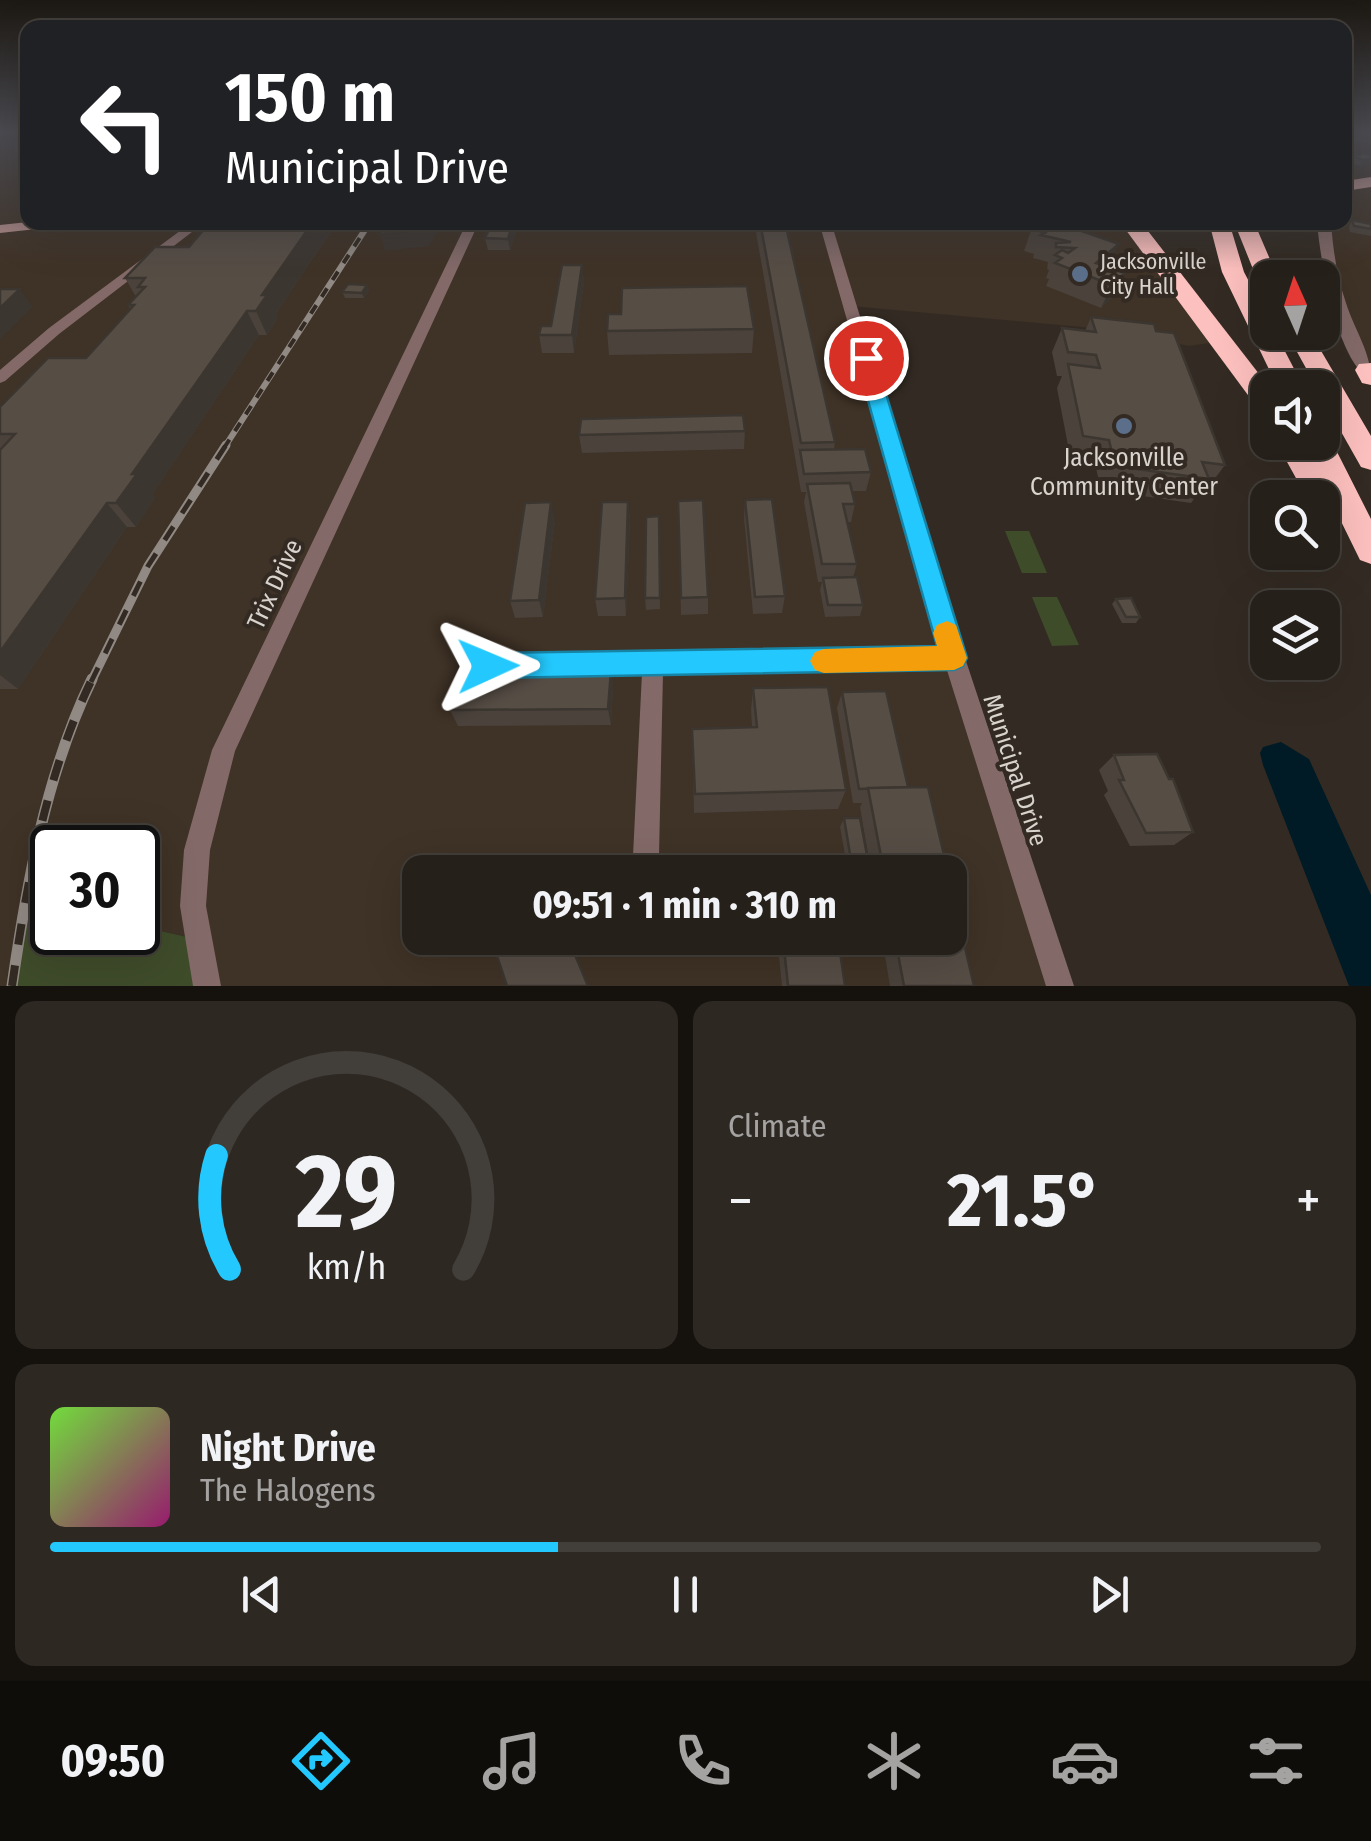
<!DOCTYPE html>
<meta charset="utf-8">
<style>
body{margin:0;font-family:"Fira Sans Condensed",sans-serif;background:#2e2823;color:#f1f3f6;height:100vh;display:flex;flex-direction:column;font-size:38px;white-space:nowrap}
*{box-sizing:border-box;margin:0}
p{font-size:32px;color:#a4a3a2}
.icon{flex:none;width:55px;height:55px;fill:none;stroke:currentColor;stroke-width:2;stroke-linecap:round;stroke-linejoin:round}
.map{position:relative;height:986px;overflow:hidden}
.sheet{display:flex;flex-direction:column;gap:15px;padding:15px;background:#15120e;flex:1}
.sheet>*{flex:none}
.hud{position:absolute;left:20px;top:20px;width:1332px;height:210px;border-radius:20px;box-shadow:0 10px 40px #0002,0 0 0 2px #423e39;background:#202124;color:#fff;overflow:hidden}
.needle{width:65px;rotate:357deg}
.controls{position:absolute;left:1250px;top:260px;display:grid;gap:20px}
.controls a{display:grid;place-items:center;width:90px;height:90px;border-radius:20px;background:#26201a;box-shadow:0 10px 40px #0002,0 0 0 2px #423e39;font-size:50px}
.speed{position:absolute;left:30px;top:825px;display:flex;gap:20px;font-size:50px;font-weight:700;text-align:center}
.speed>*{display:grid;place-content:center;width:130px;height:130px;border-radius:50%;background:#26201a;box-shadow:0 10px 40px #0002,0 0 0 2px #423e39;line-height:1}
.speed .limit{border:5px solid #111;border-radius:15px;background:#fff;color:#111}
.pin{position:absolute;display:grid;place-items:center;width:85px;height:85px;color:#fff;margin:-42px;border:5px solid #fff;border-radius:50%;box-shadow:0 2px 10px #0007}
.me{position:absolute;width:110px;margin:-55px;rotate:89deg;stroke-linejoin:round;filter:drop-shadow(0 0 8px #0008)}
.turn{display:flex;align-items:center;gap:35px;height:210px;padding:0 40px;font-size:45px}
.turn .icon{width:130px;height:130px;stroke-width:2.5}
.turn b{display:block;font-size:70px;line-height:85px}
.big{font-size:75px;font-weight:700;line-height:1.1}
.sheet .tile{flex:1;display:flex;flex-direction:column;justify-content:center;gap:15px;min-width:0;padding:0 35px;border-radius:20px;background:#2e2823}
.sheet .dial{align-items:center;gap:0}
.dial svg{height:260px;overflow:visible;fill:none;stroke:#423e39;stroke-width:7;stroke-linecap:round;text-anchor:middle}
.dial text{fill:#f1f3f6;stroke:none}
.song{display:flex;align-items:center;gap:30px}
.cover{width:120px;height:120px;border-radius:15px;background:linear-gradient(135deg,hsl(100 70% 55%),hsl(320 70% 35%))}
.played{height:10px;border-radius:5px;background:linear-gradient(90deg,#23c9fe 40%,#423e39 40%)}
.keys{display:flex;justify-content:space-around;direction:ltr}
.heat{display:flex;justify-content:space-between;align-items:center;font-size:55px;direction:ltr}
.sheet .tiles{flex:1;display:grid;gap:15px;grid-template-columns:1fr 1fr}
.tile:last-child{grid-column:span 2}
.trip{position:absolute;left:402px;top:855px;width:565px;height:100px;border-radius:20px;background:#26201a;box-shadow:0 10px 40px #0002,0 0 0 2px #423e39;font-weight:700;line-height:100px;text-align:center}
.dock{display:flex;height:160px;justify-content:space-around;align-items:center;background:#0f0d0a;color:#a4a3a2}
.dock .icon{width:70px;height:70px}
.dock .active{color:#23c9fe}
.dock b{font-size:45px;color:#f1f3f6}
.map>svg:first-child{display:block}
.built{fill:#3f3226;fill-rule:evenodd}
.green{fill:#3f4c2a}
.water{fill:#001b25}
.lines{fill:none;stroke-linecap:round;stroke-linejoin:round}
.minor{fill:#836a69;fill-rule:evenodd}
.tertiary{fill:#836a69;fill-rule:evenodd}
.secondary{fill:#b48d8b;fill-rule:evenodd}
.primary{fill:#daa8a6;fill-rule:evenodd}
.motorway{fill:#fcc0be;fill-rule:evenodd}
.rail-far2-casing{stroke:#918a84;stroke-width:6}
.rail-far1-casing{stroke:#918a84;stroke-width:9}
.rail-casing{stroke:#918a84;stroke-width:11}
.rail-far2{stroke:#332b23;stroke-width:4;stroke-dasharray:10;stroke-linecap:butt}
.rail-far1{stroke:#332b23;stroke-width:5;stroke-dasharray:16;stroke-linecap:butt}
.rail{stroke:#332b23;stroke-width:8;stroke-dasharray:21;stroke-linecap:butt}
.wall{fill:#4a423b}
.shaded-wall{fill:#3c3630}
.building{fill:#564d45;stroke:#3c3630;stroke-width:2.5}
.route{fill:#23c9fe;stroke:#1783a5;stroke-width:2.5}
.slow{fill:#f59e0b}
.service-dot{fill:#5c6f8a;stroke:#332b23;stroke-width:4}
.labels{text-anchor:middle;stroke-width:8;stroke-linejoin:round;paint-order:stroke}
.far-poi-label{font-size:22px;fill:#d9d3ce;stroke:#332b23;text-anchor:start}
.poi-label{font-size:25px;fill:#d9d3ce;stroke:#332b23}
.street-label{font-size:25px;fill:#d9d3ce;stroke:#332b23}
</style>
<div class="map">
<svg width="1371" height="986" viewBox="0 0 1371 986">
<rect width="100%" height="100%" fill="#332b23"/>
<g class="built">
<path d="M0,131H27L28,222L1130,223L1223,341L1189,346L1103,329L851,306L1060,986H207L196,939L138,926V848H52V906L24,900L17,986H0ZM420,872H950V938H420Z"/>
<path d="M1345,131H1371V374L1354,343L1324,223L1345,222Z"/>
</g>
<g class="green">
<path d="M1005,531H1029L1047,573H1022Z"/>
<path d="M1032,597H1057L1079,645L1052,646Z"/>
<path d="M24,900L52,906V932H138V926L196,939L207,986H12Z"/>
</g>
<path class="water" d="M1281,742L1309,759L1371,895V986H1349L1263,765L1260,753L1263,747Z"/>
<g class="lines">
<g class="minor">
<path d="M192,222H205L59,334L5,381L0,383V370L49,328Z"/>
<path d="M467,222H479L235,751L210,850L206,906L221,986H193L180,906L184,850L212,750Z"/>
<path d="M819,222H831L965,658L1074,986H1046L946,667L663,672L659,856L655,865L646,869L637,865L633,856L642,673L488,675L480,673L477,666L480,659L488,657L941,649Z"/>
</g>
<path class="tertiary" d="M1317,222H1331C1333,250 1337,277 1346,303C1354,329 1371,352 1371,379C1337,364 1320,258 1317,222Z"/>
<path class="secondary" d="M28,222H70L64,226L0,233V225Z"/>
<path class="primary" d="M1371,177V187L1345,191V181Z"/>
<g class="motorway">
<path d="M1120,222H1141L1270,388L1268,413L1259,410Z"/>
<path d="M1209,222H1229L1244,272L1268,318V332H1275L1304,388H1278L1222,272Z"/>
<path d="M1234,222H1254L1278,278H1268V285L1257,279Z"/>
<path d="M1286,332H1310L1371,436V470L1361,467L1322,398V388H1317Z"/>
<path d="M1371,363V385L1362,383L1355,370L1359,364Z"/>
<path d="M1322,434L1332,442L1371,519V564L1360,560L1333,505L1322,509V498H1307L1276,442H1322Z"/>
</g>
<g class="rail-far2-casing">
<path id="rail-far2" d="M224,448L370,222"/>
</g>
<g class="rail-far1-casing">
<path id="rail-far1" d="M91,682L148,566L226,445"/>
</g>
<g class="rail-casing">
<path id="rail" d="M12,986C27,882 46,774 92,679"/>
</g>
<use href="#rail-far2" class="rail-far2"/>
<use href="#rail-far1" class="rail-far1"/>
<use href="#rail" class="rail"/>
</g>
<g class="wall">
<path d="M1345,131H1371V144L1345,140Z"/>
<path d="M1352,156H1371V164L1359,166L1349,161Z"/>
<path d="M1352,220L1371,224V236L1350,232L1349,226Z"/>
<path d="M210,222H329L332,230L276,314L278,318L267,335H259L152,495L155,498L136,527H127L18,689H0V407L86,358L130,309L128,305L136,297L125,278L189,247Z"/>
<path d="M757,222H785L835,442L834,449L871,472L866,491H852L855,504L851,522H847L857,564L853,578L863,605L860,616L825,617L820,590L822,582H818L804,502L806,492H801L756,232Z"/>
<path d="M1040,222L1108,268L1125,273L1114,296L1101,308L1046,286L1049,279L1046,278L1049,270L1047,269L1048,262L1033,258L1034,254L1024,251L1032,228Z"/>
<path d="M518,226L510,250H488L485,238Z"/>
<path d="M582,265L584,282L574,353H542L539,335L551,326Z"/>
<path d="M367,285L369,291L364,298H345L342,292Z"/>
<path d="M1091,317L1156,331L1225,465L1207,489L1202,488L1191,503L1101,490L1095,464L1071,461L1057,388L1062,376H1057L1052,352L1062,328L1085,331Z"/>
<path d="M754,329L752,353L609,355L607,331Z"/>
<path d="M745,431L744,449L582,453L579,435Z"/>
<path d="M745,500L785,596L782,613L753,614L744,518Z"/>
<path d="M678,501L708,597V614L681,615Z"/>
<path d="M628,502L630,520L626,616H598L595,599Z"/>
<path d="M659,516L660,609L646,610L645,598Z"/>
<path d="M555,520L543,617L515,618L510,601Z"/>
<path d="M1116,599L1140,617L1136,623H1122L1112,604Z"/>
<path d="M611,670L613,687L611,725L458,726L450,710Z"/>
<path d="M753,688L846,790L838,809L694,813L692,729L752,727L751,710Z"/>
<path d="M842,692L908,787L948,872H871L860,807L862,803H853L837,708Z"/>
<path d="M1114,755L1193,832L1174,845L1130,846L1104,795L1108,791L1099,770Z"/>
<path d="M844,818L870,871V872H848L840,827Z"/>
<path d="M777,938H838L845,986H782Z"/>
<path d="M882,938H950L974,986H890Z"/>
</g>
<g class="shaded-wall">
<path d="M1371,159V164L1359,166L1363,160Z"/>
<path d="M313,222H329L332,230L276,314L278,318L267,335L256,311L262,295Z"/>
<path d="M428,222H440L441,225L429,246L385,251L380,234Z"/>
<path d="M513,222H517L518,226L510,250L508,239Z"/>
<path d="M1119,244L1109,267L1096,263Z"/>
<path d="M582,265L584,282L574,353L572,335Z"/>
<path d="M1125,273L1114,296L1101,308L1112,285Z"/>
<path d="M367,285L369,291L364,298L362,293Z"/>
<path d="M20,289L33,307L0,339V308Z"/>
<path d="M247,311L259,335L152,495L155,498L136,527L116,503L132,474Z"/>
<path d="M551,502L555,520L543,617L539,600Z"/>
<path d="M628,502L630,520L626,616L625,598Z"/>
<path d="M107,503L127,527L18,689L0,675V652Z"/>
<path d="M611,670L613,687L611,725L608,709Z"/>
</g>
<g class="building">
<path d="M1366,153L1371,156V159L1363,160L1352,156Z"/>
<path d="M1352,220L1371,224V229L1354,226Z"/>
<path d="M210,222H313L262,295H267L256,311H247L132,474H137L116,503H107L0,652V450L15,434H0V407L48,358H86L134,305H128L145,287H138L145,278H125L155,247H189Z"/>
<path d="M387,222H428L424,229L380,234Z"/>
<path d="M492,222H513L508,239L485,238Z"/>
<path d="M760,222H785L835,442L801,443Z"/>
<path d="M1040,222H1056L1119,244L1096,263L1125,273L1112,285L1055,263L1062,258L1055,255L1062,250L1068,253L1075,248L1056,247V243L1071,242L1041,235L1045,233L1032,228Z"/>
<path d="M562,265H582L572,335H539L541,326H551Z"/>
<path d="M348,284L367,285L362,293L342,292Z"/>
<path d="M747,286L754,329L607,331L608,314H621L622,288Z"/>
<path d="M0,289H20L0,308Z"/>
<path d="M1091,317L1154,324L1156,331L1174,333L1225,465L1202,462L1209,479L1115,466L1109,440L1083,436L1068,364L1100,368L1096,355L1068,352L1062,328L1096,332Z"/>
<path d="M743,415L745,431L579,435L581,419Z"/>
<path d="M865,449L871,472L804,474L800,450Z"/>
<path d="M850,483L855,504H843L857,564H822L807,484Z"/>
<path d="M772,499L785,596L755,597L745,500Z"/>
<path d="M703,500L708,597L681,598L678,501Z"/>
<path d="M551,502L539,600L510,601L525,503Z"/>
<path d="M602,502H628L625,598L595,599Z"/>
<path d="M659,516L660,598H645L646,517Z"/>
<path d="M857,577L863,605H828L823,578Z"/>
<path d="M1131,598L1140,617H1126L1116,599Z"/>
<path d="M611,670L608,709L450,710L458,672Z"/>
<path d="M828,687L846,790L695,794L692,729L757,727L753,688Z"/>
<path d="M886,691L908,787L859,789L842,692Z"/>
<path d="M1157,754L1169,779H1173L1193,832L1146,833L1119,780H1124L1114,755Z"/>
<path d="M928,787L948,872H884L868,788Z"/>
<path d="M844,818H860L870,871L853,872Z"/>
<path d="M536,855L543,872H504Z"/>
<path d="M827,863L829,872H777L776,864Z"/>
<path d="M950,883L974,986H904L895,938H950Z"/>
<path d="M491,938H568L588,986H507Z"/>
<path d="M783,938H838L845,986H788Z"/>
</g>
<linearGradient id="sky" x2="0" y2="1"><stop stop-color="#1c1813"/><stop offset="0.49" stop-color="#4a4a50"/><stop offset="1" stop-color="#4a4a50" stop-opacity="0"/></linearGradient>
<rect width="1371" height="269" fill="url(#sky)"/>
<path class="route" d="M866,353L875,358L967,658L963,666L954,670L488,678L478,674L474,666L478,657L488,653L937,646L856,358Z"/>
<path class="slow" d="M947,621L956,625L967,658L963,666L954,670L824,673L815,670L810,661L815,652L824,649L937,646L933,633L937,625Z"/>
<g class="service-dot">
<circle cx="1080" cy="274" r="10"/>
<circle cx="1124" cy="426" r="10"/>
</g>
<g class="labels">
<g class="far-poi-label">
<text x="1100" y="269">Jacksonville<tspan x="1100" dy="25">City Hall</tspan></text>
</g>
<g class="poi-label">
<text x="1124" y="466">Jacksonville<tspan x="1124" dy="29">Community Center</tspan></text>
</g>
<g class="street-label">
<text transform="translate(274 584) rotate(-65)" y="9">Trix Drive</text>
<text transform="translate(1016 770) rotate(72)" y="9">Municipal Drive</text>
</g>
</g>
</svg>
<div class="controls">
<a><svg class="needle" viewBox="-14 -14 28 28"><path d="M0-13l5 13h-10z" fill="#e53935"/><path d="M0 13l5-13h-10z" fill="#a4a3a2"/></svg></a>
<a><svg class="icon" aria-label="sound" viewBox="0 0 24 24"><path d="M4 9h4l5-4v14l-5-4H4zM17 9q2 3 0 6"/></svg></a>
<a><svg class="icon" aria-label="search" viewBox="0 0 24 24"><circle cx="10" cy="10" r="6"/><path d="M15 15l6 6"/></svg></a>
<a><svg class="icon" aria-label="layers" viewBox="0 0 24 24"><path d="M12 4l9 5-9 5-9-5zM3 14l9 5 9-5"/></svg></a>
</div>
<div class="speed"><div class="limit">30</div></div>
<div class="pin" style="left:866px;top:358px;background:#d93025"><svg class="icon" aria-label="arrive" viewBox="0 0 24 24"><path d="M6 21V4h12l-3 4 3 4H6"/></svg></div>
<svg class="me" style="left:488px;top:666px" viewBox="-20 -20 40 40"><path d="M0-17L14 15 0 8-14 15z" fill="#23c9fe" stroke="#fff" stroke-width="4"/></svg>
<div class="trip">09:51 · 1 min · 310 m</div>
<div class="hud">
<div class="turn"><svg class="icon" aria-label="left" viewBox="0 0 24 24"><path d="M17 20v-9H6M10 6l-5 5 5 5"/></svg><div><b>150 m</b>Municipal Drive</div></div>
</div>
</div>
<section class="sheet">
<div class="tiles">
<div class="tile dial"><svg viewBox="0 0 100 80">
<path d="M14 69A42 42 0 1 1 86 69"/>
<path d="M14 69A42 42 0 0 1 10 34" stroke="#23c9fe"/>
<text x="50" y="56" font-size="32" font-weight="700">29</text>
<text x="50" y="72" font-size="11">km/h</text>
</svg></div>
<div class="tile"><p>Climate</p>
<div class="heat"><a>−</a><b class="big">21.5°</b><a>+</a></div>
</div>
<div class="tile">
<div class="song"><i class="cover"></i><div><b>Night Drive</b><p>The Halogens</p></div></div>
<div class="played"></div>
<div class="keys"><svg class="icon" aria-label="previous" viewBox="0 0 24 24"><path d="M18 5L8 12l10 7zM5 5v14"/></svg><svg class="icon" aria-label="pause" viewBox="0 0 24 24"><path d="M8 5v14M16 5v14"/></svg><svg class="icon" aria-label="next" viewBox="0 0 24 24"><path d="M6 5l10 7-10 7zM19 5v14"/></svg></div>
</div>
</div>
</section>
<nav class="dock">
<b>09:50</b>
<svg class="icon active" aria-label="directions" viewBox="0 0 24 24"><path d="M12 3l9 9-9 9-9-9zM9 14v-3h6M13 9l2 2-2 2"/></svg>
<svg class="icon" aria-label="music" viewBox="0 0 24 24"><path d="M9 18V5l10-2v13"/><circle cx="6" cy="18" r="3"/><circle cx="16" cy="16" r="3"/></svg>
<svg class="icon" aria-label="phone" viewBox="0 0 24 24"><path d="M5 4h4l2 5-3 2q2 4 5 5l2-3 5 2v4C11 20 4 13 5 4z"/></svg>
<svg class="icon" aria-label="climate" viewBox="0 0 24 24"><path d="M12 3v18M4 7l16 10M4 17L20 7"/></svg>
<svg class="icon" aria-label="car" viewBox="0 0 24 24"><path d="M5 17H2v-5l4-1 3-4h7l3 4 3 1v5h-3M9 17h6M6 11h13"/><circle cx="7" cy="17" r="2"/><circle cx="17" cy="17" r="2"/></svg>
<svg class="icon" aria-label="filters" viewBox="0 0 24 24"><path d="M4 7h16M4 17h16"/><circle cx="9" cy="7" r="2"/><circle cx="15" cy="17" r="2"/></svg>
</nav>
